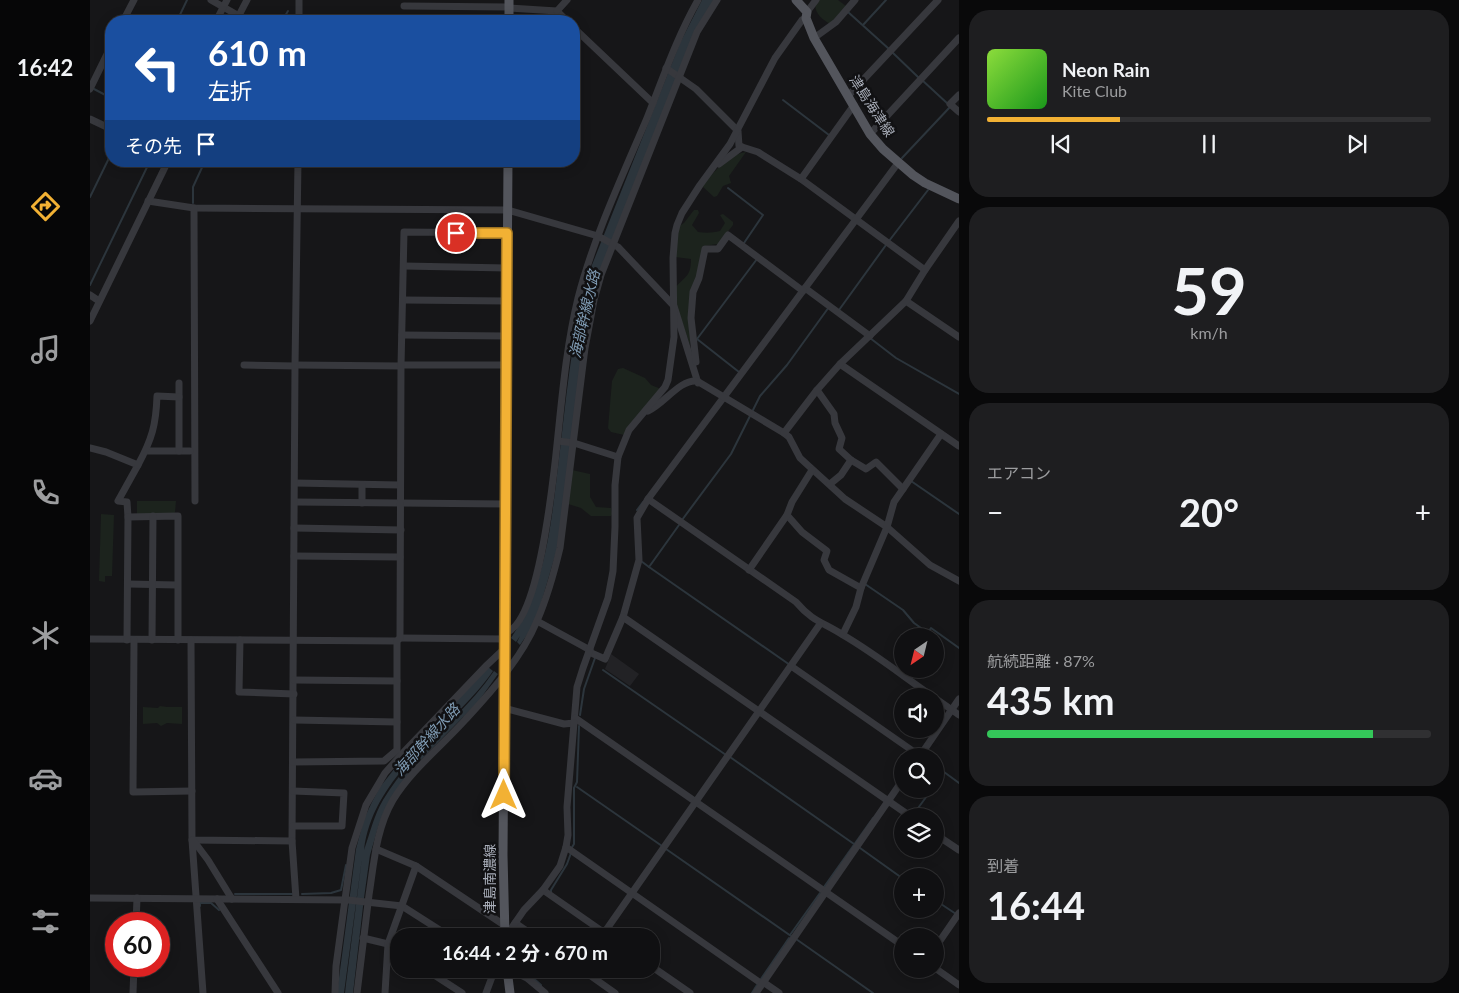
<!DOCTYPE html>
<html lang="ja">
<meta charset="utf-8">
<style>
body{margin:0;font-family:Lato,"Noto Sans JP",sans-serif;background:#1e1e20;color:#f1f3f6;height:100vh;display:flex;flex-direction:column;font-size:19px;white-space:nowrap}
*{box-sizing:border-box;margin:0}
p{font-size:16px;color:#9c9d9f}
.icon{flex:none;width:28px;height:28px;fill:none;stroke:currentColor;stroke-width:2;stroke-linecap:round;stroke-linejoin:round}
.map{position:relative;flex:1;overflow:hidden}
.details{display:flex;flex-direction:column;gap:10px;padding:10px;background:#09090a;width:500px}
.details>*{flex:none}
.hud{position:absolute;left:15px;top:15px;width:475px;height:152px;border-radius:20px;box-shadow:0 2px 12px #0003,0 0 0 1px #303032;background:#1a4fa0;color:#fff;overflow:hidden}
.needle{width:32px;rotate:215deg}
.controls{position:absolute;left:804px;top:628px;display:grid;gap:10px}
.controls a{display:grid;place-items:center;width:50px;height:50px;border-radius:50%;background:#101012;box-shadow:0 2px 12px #0003,0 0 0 1px #303032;font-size:25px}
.speed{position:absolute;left:15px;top:912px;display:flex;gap:10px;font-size:25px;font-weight:700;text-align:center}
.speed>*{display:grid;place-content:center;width:65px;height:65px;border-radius:50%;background:#101012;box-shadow:0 2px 12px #0003,0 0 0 1px #303032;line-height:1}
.speed .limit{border:8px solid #d22;background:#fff;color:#111}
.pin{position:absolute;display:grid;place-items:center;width:42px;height:42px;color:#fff;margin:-21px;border:2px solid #fff;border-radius:50%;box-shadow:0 1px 5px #0007}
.me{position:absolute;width:55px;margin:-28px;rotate:0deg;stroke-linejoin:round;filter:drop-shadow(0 0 4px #0008)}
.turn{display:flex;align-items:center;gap:18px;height:105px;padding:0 20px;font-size:22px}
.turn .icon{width:65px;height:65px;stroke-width:2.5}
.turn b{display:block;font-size:35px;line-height:42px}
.then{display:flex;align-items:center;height:48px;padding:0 20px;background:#0003;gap:10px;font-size:19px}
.big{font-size:38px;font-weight:700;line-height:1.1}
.details .card{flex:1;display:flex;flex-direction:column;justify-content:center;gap:8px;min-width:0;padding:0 18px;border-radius:20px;background:#1e1e20}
.details .dial{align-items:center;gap:0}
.dial b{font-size:65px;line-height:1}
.song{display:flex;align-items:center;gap:15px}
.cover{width:60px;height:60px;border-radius:8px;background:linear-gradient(135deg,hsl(90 70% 55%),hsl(120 70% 35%))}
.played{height:5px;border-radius:2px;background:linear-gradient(90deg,#f2b134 30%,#303032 30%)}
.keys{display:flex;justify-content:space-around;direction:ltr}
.heat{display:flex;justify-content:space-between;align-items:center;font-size:28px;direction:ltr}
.charge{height:8px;border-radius:4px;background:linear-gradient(90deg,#34c759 87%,#303032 0)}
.trip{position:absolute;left:300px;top:928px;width:270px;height:50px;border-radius:20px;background:#101012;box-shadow:0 2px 12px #0003,0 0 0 1px #303032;font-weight:700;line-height:50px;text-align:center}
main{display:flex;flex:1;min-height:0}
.menu{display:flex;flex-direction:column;width:90px;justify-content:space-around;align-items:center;background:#060607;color:#9c9d9f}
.menu .icon{width:35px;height:35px}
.menu .selected{color:#f2b134}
.menu b{font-size:22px;color:#f1f3f6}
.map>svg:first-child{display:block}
.built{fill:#222225}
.green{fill:#1c231d}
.water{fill:#2c353c}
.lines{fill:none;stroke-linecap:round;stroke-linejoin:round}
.stream{stroke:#2c353c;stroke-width:2}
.minor{stroke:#37383d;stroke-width:7}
.major{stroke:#53555c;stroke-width:9}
.route-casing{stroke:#9d7322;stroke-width:12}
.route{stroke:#f2b134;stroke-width:9}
.labels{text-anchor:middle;stroke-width:5;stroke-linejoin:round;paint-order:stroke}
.street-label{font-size:14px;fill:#a8adb8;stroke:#111113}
.water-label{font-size:15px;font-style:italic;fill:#7f9bb3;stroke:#111113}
</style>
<main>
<nav class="menu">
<b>16:42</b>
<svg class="icon selected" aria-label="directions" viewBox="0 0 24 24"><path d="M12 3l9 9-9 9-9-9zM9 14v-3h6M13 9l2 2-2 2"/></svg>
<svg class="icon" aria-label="music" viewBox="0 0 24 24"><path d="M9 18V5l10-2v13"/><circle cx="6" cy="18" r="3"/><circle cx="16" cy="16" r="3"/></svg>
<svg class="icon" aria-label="phone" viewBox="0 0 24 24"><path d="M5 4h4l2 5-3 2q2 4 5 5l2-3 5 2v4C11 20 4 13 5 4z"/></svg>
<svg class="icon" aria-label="climate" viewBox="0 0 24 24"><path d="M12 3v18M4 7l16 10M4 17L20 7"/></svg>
<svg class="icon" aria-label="car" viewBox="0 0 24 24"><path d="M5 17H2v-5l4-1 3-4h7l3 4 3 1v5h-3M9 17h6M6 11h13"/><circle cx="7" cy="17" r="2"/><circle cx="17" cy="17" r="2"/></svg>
<svg class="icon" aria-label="filters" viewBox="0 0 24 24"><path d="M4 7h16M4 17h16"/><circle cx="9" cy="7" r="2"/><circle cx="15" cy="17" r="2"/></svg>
</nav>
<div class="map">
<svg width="869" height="993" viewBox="0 0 869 993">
<rect width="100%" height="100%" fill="#161618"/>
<path class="built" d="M521,654L549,674L540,686L515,669Z"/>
<g class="green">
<path d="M728,0H748L756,6L740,24C732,19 726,15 725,5Z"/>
<path d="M656,152L639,176L641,183L633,186L627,196L624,197L612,186C624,172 637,155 656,152Z"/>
<path d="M604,210H608L609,213L602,225L608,232C616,233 622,233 630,231L635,223L630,215L633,214L643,222V225L628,244L613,246L606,281L600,345L586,305L585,288C595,276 601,277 601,259L585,257L589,226L594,223Z"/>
<path d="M533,368L555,378L561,385L571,389L534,435L521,432L518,428L522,381L528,369Z"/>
<path d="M482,470L500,474V497L506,507L521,508L522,514L521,516H501L491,508L478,504Z"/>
<path d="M47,501H86L85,512L84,514H47Z"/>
<path d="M11,514L24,515L22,576H15V582L9,581Z"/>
<path d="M70,706L77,707H92V724L77,723L71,726L67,723L53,724V707L68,708Z"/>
</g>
<g class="water">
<path d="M612,0H625L616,13L509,277L467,549L449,610L441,629L430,645L427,642L430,636L426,642L421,638C455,588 461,525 468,467C476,402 481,337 498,275L590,43Z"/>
<path d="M398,667L403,671C362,730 283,773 274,850C280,833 284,815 293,800C322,751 372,718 404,671L408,674L388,702L324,767L289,824L280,855L274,898L263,993H255L256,984L272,858L254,993H247L266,849L274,819L282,802L290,787L313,758Z"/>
</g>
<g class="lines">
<g class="stream">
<path d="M758,12L799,49"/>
<path d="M87,21L97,0"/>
<path d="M192,21L198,11"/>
<path d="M773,25L796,0"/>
<path d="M802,52L829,78"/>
<path d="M832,80L858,104"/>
<path d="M4,89L21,98"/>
<path d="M693,100L739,135"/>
<path d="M812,158L860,107"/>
<path d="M638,188L673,215L654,243"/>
<path d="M0,197L21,154"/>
<path d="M103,203V187L115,161"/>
<path d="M799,241L838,190"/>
<path d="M0,285L60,161"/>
<path d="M749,310L796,245"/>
<path d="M780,338L806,358L869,394"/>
<path d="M649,372L607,339L667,259"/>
<path d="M663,410L670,396L697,365L739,307"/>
<path d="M821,481L869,514"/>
<path d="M547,510L553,502"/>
<path d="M592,520L641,454L660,416"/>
<path d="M589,525L559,567L700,665"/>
<path d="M551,561L559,567"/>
<path d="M775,584L813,610L824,623L838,633L841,628L869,648"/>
<path d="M513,670L636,755"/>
<path d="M490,715L494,689L505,658"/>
<path d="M640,757L764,844"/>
<path d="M809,780L812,775"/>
<path d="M845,785L854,772L869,783"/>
<path d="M487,787L572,846"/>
<path d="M822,814L823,815L842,789"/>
<path d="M770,848L812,878"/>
<path d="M481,849L484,844V788L487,782L489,726"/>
<path d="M576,849L701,936"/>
<path d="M734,887L783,818"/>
<path d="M461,892V890L477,864L481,853"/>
<path d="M145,894H202"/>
<path d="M212,894L241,893L251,890L256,865"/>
<path d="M845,900L866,914"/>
<path d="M110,906V903H121L129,910"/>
<path d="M700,935L730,893"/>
<path d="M706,939L783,993"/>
<path d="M433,969L451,985V987"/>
<path d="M671,979L699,938"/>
<path d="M662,993L667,985"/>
</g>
<g class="minor">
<path d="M121,0L149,16"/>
<path d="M314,6L419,7"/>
<path d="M419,8L467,11L477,21"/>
<path d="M467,11L477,0"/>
<path d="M717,12L726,0"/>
<path d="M33,21L44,0"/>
<path d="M126,21L137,0"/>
<path d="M146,21L157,0"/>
<path d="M209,21V0"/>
<path d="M484,28L563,103"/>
<path d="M724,38L746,22L765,0"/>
<path d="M576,68L606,89L648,131L649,146L668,152L711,179L835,270"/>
<path d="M0,89L21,46"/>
<path d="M869,95L860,104L869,112"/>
<path d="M758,96L848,0"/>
<path d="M0,119L21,129"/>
<path d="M780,134L869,38"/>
<path d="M808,163L558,499L706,602C723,622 733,622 753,635C784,653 813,676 842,696"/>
<path d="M629,164L652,147"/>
<path d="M711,179L764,105"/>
<path d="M58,201L104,208L418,210L508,236L528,247L584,306L608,383"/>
<path d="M104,208L105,501"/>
<path d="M314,266L417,268"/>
<path d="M715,288L780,336"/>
<path d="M0,295L9,301"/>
<path d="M314,300L417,301"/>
<path d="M816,301L869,337"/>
<path d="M0,321L78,161"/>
<path d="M312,335L416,336"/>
<path d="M606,362L601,318L603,292L609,278L615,249H628L638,235L713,291"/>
<path d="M750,364L869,446"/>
<path d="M154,365L205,366"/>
<path d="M205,365L311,366"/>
<path d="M311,365H416"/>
<path d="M727,390L744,414L745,423L752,438L749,449L761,460L776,469L786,462L813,489"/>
<path d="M558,411C574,404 590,379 607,381L694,433L699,437L710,458L755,499L797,527L840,565L869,581"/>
<path d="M694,433L727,390L750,364L816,301L835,270L869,221"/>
<path d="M468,441L484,443L528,457"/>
<path d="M0,448L16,452L48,465L28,501L37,502L38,517"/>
<path d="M56,451H100"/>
<path d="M89,451V383"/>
<path d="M48,465C62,439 66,425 67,396L89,397"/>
<path d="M205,483L310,485"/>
<path d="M740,484L751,475L761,460"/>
<path d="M272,485V503"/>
<path d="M205,502L415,504"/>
<path d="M697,515L712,532L737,551L734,560L739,570L771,588"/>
<path d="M204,528L311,530"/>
<path d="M204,556L310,557"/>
<path d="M659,570L697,515L702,502L722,470"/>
<path d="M38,584L87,585"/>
<path d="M533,617L549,560L547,518L558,499"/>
<path d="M447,621L500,650"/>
<path d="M415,633C448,624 461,495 465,463C471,410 475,351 488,298C504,236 532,177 557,118C573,78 587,37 608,0"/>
<path d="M753,634L766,607L771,588L797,527L804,502L851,434"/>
<path d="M310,638L415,639"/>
<path d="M0,639L307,641"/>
<path d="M37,640L38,517L88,516V640"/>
<path d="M44,640L43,792L102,791"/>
<path d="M62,640L63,516"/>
<path d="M101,640L102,840L202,841L205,366L208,161"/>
<path d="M150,640L149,692L204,694"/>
<path d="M499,652L515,659L533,617L820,816"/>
<path d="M701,666L830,756L869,699"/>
<path d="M204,680L307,681"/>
<path d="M845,698L869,715"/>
<path d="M414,708L474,724L484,723L487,687L493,668L518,598L523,571L525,527V485L528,457L539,430L575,387L578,380L584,337L583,258L585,233L587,225L592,213L610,185L640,144L685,58L712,20L716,18"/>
<path d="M485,718L812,945"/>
<path d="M204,720L307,722"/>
<path d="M203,762L294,761L307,750V641L310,638L311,366L314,232L417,233"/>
<path d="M203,826H252L254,793L203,791"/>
<path d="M845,834L869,850"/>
<path d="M102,840L113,993"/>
<path d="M103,840L118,860L142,899"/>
<path d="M202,841L206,899"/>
<path d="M476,847L672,984"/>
<path d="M286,849L326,866L414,925"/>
<path d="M453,890L519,936"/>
<path d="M0,898L258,900L312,906L359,936"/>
<path d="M127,899L188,993"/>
<path d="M425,923L444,936"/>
<path d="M46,924L47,898"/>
<path d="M514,933L730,624"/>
<path d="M416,936L434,910L453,890L470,866L476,847L478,835L477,807L484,723"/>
<path d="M273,938L298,944L309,951"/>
<path d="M845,948L869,913"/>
<path d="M561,966L600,993"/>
<path d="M845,968L869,985"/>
<path d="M335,969L372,993"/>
<path d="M418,969L437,978L455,993"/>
<path d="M491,969L525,993"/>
<path d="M673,982L689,993"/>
<path d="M43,993L44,966"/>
<path d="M245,993L246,966L262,848L276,805L295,773L311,755L397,665L415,648"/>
<path d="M267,993C271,960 275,928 279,895C284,863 286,829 303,800C322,769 352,746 376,719C403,690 432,657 447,621C457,598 464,573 470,548L495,348L504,300L511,275L607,32L627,0"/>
<path d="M295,993L298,944L326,866"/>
<path d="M396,993L405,969"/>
<path d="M666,993L812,781"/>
</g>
<g class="major">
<path d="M706,0L717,12L716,18L724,38L780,134L793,149L823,175L835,183L869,199"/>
<path d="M419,21V0"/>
<path d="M415,936L413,855L418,161"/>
<path d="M417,969L420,993"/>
</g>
</g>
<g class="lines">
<g class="route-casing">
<path id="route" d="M366,233H417L414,795"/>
</g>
<use href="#route" class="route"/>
</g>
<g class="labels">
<g class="street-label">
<text transform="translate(782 106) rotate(57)" y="5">津島海津線</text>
<text transform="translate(400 879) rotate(-90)" y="5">津島南濃線</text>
</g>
<g class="water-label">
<text transform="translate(495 314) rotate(-77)" y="5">海部幹線水路</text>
<text transform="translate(337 740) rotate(-48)" y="5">海部幹線水路</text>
</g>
</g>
</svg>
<div class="controls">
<a><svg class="needle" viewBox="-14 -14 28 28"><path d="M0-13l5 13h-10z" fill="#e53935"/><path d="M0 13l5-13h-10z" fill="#9c9d9f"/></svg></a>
<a><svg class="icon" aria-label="sound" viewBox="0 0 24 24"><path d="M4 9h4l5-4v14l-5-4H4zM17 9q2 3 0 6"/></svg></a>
<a><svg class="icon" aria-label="search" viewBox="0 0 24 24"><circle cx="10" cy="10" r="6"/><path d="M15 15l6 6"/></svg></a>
<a><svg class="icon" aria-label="layers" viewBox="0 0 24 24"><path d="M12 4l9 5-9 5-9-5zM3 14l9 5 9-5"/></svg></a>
<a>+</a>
<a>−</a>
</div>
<div class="speed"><div class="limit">60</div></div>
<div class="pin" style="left:366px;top:233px;background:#d93025"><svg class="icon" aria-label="arrive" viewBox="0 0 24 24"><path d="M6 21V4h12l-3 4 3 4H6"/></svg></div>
<svg class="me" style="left:414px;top:795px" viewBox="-20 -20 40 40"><path d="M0-17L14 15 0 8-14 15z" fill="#f2b134" stroke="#fff" stroke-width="4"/></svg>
<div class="trip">16:44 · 2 分 · 670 m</div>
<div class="hud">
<div class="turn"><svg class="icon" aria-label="left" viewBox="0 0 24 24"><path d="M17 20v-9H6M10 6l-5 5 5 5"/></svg><div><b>610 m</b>左折</div></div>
<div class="then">その先<svg class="icon" aria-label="arrive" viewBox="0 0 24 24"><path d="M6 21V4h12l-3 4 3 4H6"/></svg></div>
</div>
</div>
<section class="details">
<div class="card">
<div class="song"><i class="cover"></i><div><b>Neon Rain</b><p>Kite Club</p></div></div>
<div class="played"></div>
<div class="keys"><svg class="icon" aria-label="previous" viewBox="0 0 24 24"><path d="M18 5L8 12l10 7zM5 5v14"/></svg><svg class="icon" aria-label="pause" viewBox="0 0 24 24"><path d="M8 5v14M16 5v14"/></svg><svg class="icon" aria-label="next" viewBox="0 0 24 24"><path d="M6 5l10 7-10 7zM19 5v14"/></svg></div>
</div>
<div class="card dial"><b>59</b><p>km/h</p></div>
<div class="card"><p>エアコン</p>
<div class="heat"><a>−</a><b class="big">20°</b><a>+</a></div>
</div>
<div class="card"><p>航続距離 · 87%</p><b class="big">435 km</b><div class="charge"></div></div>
<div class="card"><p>到着</p><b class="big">16:44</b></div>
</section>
</main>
